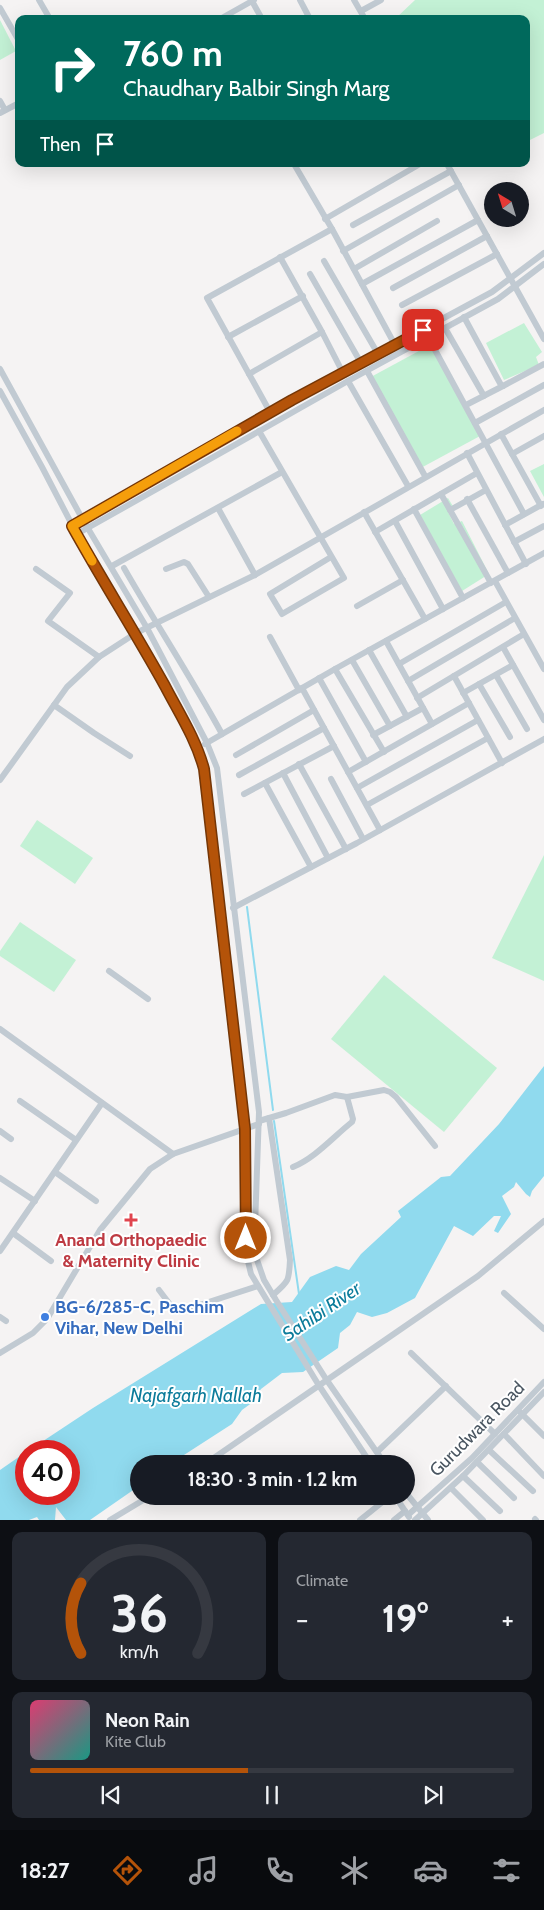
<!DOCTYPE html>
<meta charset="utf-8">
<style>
body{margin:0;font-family:Cabin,sans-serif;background:#242831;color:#f1f3f6;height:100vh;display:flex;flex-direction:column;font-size:19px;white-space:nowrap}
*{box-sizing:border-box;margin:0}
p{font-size:16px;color:#9ea1a6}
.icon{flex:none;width:28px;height:28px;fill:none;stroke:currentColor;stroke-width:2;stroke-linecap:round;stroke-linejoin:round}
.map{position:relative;height:1520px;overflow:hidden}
.drawer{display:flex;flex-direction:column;gap:12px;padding:12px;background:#0d0f14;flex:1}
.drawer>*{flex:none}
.top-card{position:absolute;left:15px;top:15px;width:515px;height:152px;border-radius:10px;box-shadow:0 5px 20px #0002;background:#00695c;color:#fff;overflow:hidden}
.needle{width:32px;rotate:322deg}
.buttons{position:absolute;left:484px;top:182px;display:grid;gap:10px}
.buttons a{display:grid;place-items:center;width:45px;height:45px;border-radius:50%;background:#171b24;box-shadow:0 5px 20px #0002;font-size:25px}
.speed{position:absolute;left:15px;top:1440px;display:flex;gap:10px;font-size:25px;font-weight:700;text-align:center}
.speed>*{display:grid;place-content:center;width:65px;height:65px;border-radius:50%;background:#171b24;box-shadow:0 5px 20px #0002;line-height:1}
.speed .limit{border:8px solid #d22;background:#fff;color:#111}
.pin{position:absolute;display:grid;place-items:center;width:42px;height:42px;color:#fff;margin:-21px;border-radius:10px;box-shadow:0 2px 8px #0006}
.me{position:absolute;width:55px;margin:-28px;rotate:0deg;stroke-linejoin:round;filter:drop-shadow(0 0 4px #0008)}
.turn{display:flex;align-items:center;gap:18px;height:105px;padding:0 25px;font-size:22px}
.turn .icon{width:65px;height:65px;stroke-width:2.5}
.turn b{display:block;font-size:35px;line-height:42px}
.then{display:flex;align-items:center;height:48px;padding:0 25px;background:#0003;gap:10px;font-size:19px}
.big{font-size:38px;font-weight:700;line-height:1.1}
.drawer .card{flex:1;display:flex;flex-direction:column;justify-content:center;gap:8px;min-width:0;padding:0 18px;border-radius:10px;background:#242831}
.drawer .dial{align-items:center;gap:0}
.dial svg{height:130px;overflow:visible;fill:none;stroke:#363941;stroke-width:7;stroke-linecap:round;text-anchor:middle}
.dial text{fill:#f1f3f6;stroke:none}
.song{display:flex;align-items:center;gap:15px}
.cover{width:60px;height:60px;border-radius:8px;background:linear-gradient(135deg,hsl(340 70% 55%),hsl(170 70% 35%))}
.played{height:5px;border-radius:2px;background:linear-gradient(90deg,#b45309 45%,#363941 45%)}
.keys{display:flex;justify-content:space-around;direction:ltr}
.heat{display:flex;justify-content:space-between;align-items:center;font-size:28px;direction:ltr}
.drawer .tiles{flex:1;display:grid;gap:12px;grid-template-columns:1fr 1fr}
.card:last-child{grid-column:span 2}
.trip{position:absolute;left:130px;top:1455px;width:285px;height:50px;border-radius:25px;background:#171b24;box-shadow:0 5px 20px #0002;font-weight:700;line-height:50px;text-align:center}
.dock{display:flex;height:80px;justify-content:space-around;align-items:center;background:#090b0e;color:#9ea1a6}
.dock .icon{width:35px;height:35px}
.dock .on{color:#b45309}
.dock b{font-size:22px;color:#f1f3f6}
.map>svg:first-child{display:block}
.green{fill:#c3f1d5}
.water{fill:#90daee}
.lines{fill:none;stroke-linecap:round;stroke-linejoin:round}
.stream{stroke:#90daee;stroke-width:2}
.minor{stroke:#c1cad2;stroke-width:6}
.route-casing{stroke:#753606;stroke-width:12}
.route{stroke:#b45309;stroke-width:9}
.slow{stroke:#f59e0b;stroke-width:9}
.health-dot{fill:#e0444e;stroke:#fff;stroke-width:2}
.shop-dot{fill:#3f7fe0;stroke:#fff;stroke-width:2}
.labels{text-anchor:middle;stroke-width:4;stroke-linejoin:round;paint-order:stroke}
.health-label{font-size:18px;font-weight:bold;fill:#be3a42;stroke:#fff}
.shop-label{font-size:18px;font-weight:bold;fill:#366cbe;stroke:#fff;text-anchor:start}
.street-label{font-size:18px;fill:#4a5661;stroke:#fff}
.water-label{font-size:19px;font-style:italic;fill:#0c7c9b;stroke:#fff}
</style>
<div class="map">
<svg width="544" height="1520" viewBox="0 0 544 1520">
<rect width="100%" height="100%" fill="#f5f3f3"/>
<g class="green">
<path d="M415,0H544V133L526,142V19H395Z"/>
<path d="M0,20L16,51L0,60Z"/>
<path d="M524,323L542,352L536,357L539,365L504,380L486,343Z"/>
<path d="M430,345L480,436L419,469L369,378Z"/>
<path d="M544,464V497L530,471Z"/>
<path d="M448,498L454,508L448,512L454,524L462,521L489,574L462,591L420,515Z"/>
<path d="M37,820L93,858L75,884L20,846Z"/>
<path d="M544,855V981L492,958Z"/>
<path d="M20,922L76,960L54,992L0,956V951Z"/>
<path d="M384,975L497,1068L444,1132L331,1039Z"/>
</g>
<path class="water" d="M544,1066V1176L532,1191L530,1197L526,1194L516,1182L514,1187L502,1196L511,1214L498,1233L494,1231L501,1216H494L473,1236L454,1226L415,1298L387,1313L372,1317L357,1312L350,1325L340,1333L338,1348L303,1372L282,1373L261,1389L253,1402L242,1410L232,1424L170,1464H139V1486L90,1520H66L56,1507L55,1520H39L37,1517L29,1520H0V1470L26,1452V1494H69V1451H28L93,1408L261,1304L292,1302L310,1277L336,1266L349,1270L361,1254L401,1217L398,1211L441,1177L450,1176L499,1124Z"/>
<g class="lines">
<g class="stream">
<path d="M247,907L273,1110"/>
<path d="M274,1121L299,1294"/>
</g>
<g class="minor">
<path d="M39,0L50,19"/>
<path d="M300,0L310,19"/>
<path d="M354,0L365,19"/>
<path d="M252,1L262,19"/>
<path d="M0,8L19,41"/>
<path d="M361,11L381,0"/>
<path d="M220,19L254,0"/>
<path d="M0,101L5,110"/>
<path d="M0,113L19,103"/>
<path d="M294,164L332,229L395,345"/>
<path d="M447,164L544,339"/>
<path d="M325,219L420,164"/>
<path d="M353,225L451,171"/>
<path d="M343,251L459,185"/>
<path d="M280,257L322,332L343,373"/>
<path d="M324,261L378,354"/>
<path d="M354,269L437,221"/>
<path d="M310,274L361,363"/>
<path d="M362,284L478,220"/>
<path d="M393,288L487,236"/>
<path d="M402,305L497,254"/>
<path d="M464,317L501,385L503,386L544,364"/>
<path d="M445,328L484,396"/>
<path d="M228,337L303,296"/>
<path d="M428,337L524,514"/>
<path d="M0,369L83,520L147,628L207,743L217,768L259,1112L255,1227L256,1257L264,1280L276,1300L326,1379L385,1464"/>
<path d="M367,371L425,476"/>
<path d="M249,374L322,332"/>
<path d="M348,381L408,486"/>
<path d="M0,391L42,467L82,544L136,633L198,748L204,769L210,805L245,1129L246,1253L251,1274L318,1384L371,1464"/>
<path d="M466,405L503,386"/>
<path d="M270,412L207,298L332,229"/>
<path d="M475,423L544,385"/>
<path d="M259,431L344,578L282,614L270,594L331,557"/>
<path d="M501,434L541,506"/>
<path d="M467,453L526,564"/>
<path d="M512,454L544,436"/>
<path d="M486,490L450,510L491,583"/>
<path d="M441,494L450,510"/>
<path d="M467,499L508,573"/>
<path d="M218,508L255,575"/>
<path d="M414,509L463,598"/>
<path d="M364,512L425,619"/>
<path d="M395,521L443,609"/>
<path d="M505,525L543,504"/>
<path d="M72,526L292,400L492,292L544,253"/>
<path d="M375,532L477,473"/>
<path d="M77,534L348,381L498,299L544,264"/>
<path d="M514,542L544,526"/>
<path d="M112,566L282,472"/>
<path d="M124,568C156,624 191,677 222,734"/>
<path d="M36,569L70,593L48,621L99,657"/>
<path d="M166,569L184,562L188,564L209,597"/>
<path d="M495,581L544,669"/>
<path d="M357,606L403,580"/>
<path d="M270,637L299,690"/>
<path d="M386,641L432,724"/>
<path d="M503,647L544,720"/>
<path d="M369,650L407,717"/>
<path d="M352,660L390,726"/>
<path d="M399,664L506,602"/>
<path d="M335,669L384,752"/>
<path d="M496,675L527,729"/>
<path d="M454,676L502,763"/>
<path d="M319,678L366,762"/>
<path d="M408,681L515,618"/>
<path d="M479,684L510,737"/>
<path d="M302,688L380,830"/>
<path d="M463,693L513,665"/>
<path d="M417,698L524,634"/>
<path d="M54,705L94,733L130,756"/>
<path d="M373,735L423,708"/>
<path d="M205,744L335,669L544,553"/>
<path d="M236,755L314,710"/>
<path d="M299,764L346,849"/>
<path d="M348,772L469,703"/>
<path d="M283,773L328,858"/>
<path d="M239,775L324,728"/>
<path d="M331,779L363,839"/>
<path d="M0,780L67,687L99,657L136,633L255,575L544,410"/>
<path d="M265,783L311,867"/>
<path d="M357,788L478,720"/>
<path d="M244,794L334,746"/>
<path d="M367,805L488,738"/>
<path d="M233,908L357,843L544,739"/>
<path d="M109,971L148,999"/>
<path d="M0,1029L173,1154"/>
<path d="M20,1101L76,1140"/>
<path d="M269,1118L290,1260C289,1281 289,1281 273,1295"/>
<path d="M259,1121L286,1113L335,1095L347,1097L384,1090L390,1092L396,1097L435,1146"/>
<path d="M0,1131L11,1139"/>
<path d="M293,1167C315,1158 333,1137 352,1122L353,1119L347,1097"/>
<path d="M55,1172L96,1201"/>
<path d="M0,1178L35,1201"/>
<path d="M13,1233L51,1261"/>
<path d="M0,1251L102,1103"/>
<path d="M159,1290L175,1311L178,1312L258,1286"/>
<path d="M504,1293L544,1329"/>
<path d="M0,1317L6,1321"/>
<path d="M0,1353L33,1333L47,1319L100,1230L150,1169L173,1154L259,1124"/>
<path d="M411,1353L495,1434"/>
<path d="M520,1412L544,1436"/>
<path d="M504,1434L544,1476"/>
<path d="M489,1450L533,1491"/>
<path d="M377,1452L446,1386"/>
<path d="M477,1462L514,1498"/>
<path d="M205,1464L478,1276L544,1221"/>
<path d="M463,1476L500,1511"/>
<path d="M451,1488L483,1520"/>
<path d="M406,1493L428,1520"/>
<path d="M395,1496L409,1517"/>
<path d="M408,1515L472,1458L544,1382"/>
<path d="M535,1519L536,1520"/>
<path d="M110,1520L150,1496"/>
<path d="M360,1520L390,1496"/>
<path d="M394,1520L405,1511"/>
<path d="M415,1520L463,1476L544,1392"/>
</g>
</g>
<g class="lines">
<g class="route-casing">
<path id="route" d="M246,1238L245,1129L204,769C196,739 179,713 165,686C135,632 102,580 72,526L292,400L423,330"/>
</g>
<use href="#route" class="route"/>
<path class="slow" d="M92,561L72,526L237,431"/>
</g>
<path class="health-dot" d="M128.5 1212.5h5v5h5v5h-5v5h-5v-5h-5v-5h5z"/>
<circle class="shop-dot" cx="45" cy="1317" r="5"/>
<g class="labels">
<g class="health-label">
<text x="131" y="1246">Anand Orthopaedic<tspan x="131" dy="21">&amp; Maternity Clinic</tspan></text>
</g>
<g class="shop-label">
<text x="55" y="1313">BG-6/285-C, Paschim<tspan x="55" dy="21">Vihar, New Delhi</tspan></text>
</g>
<g class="street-label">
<text transform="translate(477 1429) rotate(-45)" y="6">Gurudwara Road</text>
</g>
<g class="water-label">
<text transform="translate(321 1311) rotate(-34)" y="7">Sahibi River</text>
<text x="196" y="1402">Najafgarh Nallah</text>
</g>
</g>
</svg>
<div class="buttons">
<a><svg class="needle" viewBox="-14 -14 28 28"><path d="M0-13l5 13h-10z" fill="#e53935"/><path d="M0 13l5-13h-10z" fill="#9ea1a6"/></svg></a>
</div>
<div class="speed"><div class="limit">40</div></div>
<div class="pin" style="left:423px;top:330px;background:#d93025"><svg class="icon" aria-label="arrive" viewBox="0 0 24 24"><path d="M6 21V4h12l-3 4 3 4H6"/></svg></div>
<svg class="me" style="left:246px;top:1238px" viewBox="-20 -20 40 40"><circle r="17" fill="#b45309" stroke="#fff" stroke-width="3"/><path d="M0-11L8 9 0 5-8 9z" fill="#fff"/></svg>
<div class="trip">18:30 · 3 min · 1.2 km</div>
<div class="top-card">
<div class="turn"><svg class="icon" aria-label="right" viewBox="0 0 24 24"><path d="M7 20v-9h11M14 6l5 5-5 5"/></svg><div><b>760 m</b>Chaudhary Balbir Singh Marg</div></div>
<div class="then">Then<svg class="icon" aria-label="arrive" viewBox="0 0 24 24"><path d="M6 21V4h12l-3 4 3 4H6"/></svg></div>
</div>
</div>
<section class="drawer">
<div class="tiles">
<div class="card dial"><svg viewBox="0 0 100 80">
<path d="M14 69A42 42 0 1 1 86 69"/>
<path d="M14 69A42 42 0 0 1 14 26" stroke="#b45309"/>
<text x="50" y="56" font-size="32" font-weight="700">36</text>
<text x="50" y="72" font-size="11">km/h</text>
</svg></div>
<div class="card"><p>Climate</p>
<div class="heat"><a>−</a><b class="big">19°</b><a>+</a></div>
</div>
<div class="card">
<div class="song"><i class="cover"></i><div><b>Neon Rain</b><p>Kite Club</p></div></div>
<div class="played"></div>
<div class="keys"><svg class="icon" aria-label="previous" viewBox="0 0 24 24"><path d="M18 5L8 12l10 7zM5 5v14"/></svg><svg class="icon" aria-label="pause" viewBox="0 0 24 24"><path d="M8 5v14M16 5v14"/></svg><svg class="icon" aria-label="next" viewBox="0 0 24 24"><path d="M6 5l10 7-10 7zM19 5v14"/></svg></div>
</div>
</div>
</section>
<nav class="dock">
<b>18:27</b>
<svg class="icon on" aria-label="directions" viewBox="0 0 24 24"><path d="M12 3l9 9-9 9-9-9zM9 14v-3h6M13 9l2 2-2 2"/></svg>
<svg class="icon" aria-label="music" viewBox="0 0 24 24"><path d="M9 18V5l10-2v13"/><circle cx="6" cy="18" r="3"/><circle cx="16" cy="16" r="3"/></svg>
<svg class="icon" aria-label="phone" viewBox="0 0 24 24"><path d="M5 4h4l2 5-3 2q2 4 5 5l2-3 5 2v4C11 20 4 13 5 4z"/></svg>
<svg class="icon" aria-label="climate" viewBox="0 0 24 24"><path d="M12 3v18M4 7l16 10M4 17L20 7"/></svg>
<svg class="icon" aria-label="car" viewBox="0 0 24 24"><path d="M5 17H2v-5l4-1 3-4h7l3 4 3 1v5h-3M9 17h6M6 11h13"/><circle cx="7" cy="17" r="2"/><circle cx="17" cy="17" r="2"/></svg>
<svg class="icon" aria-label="filters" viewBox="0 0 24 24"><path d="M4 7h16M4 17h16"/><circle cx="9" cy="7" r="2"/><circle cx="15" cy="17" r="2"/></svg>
</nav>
